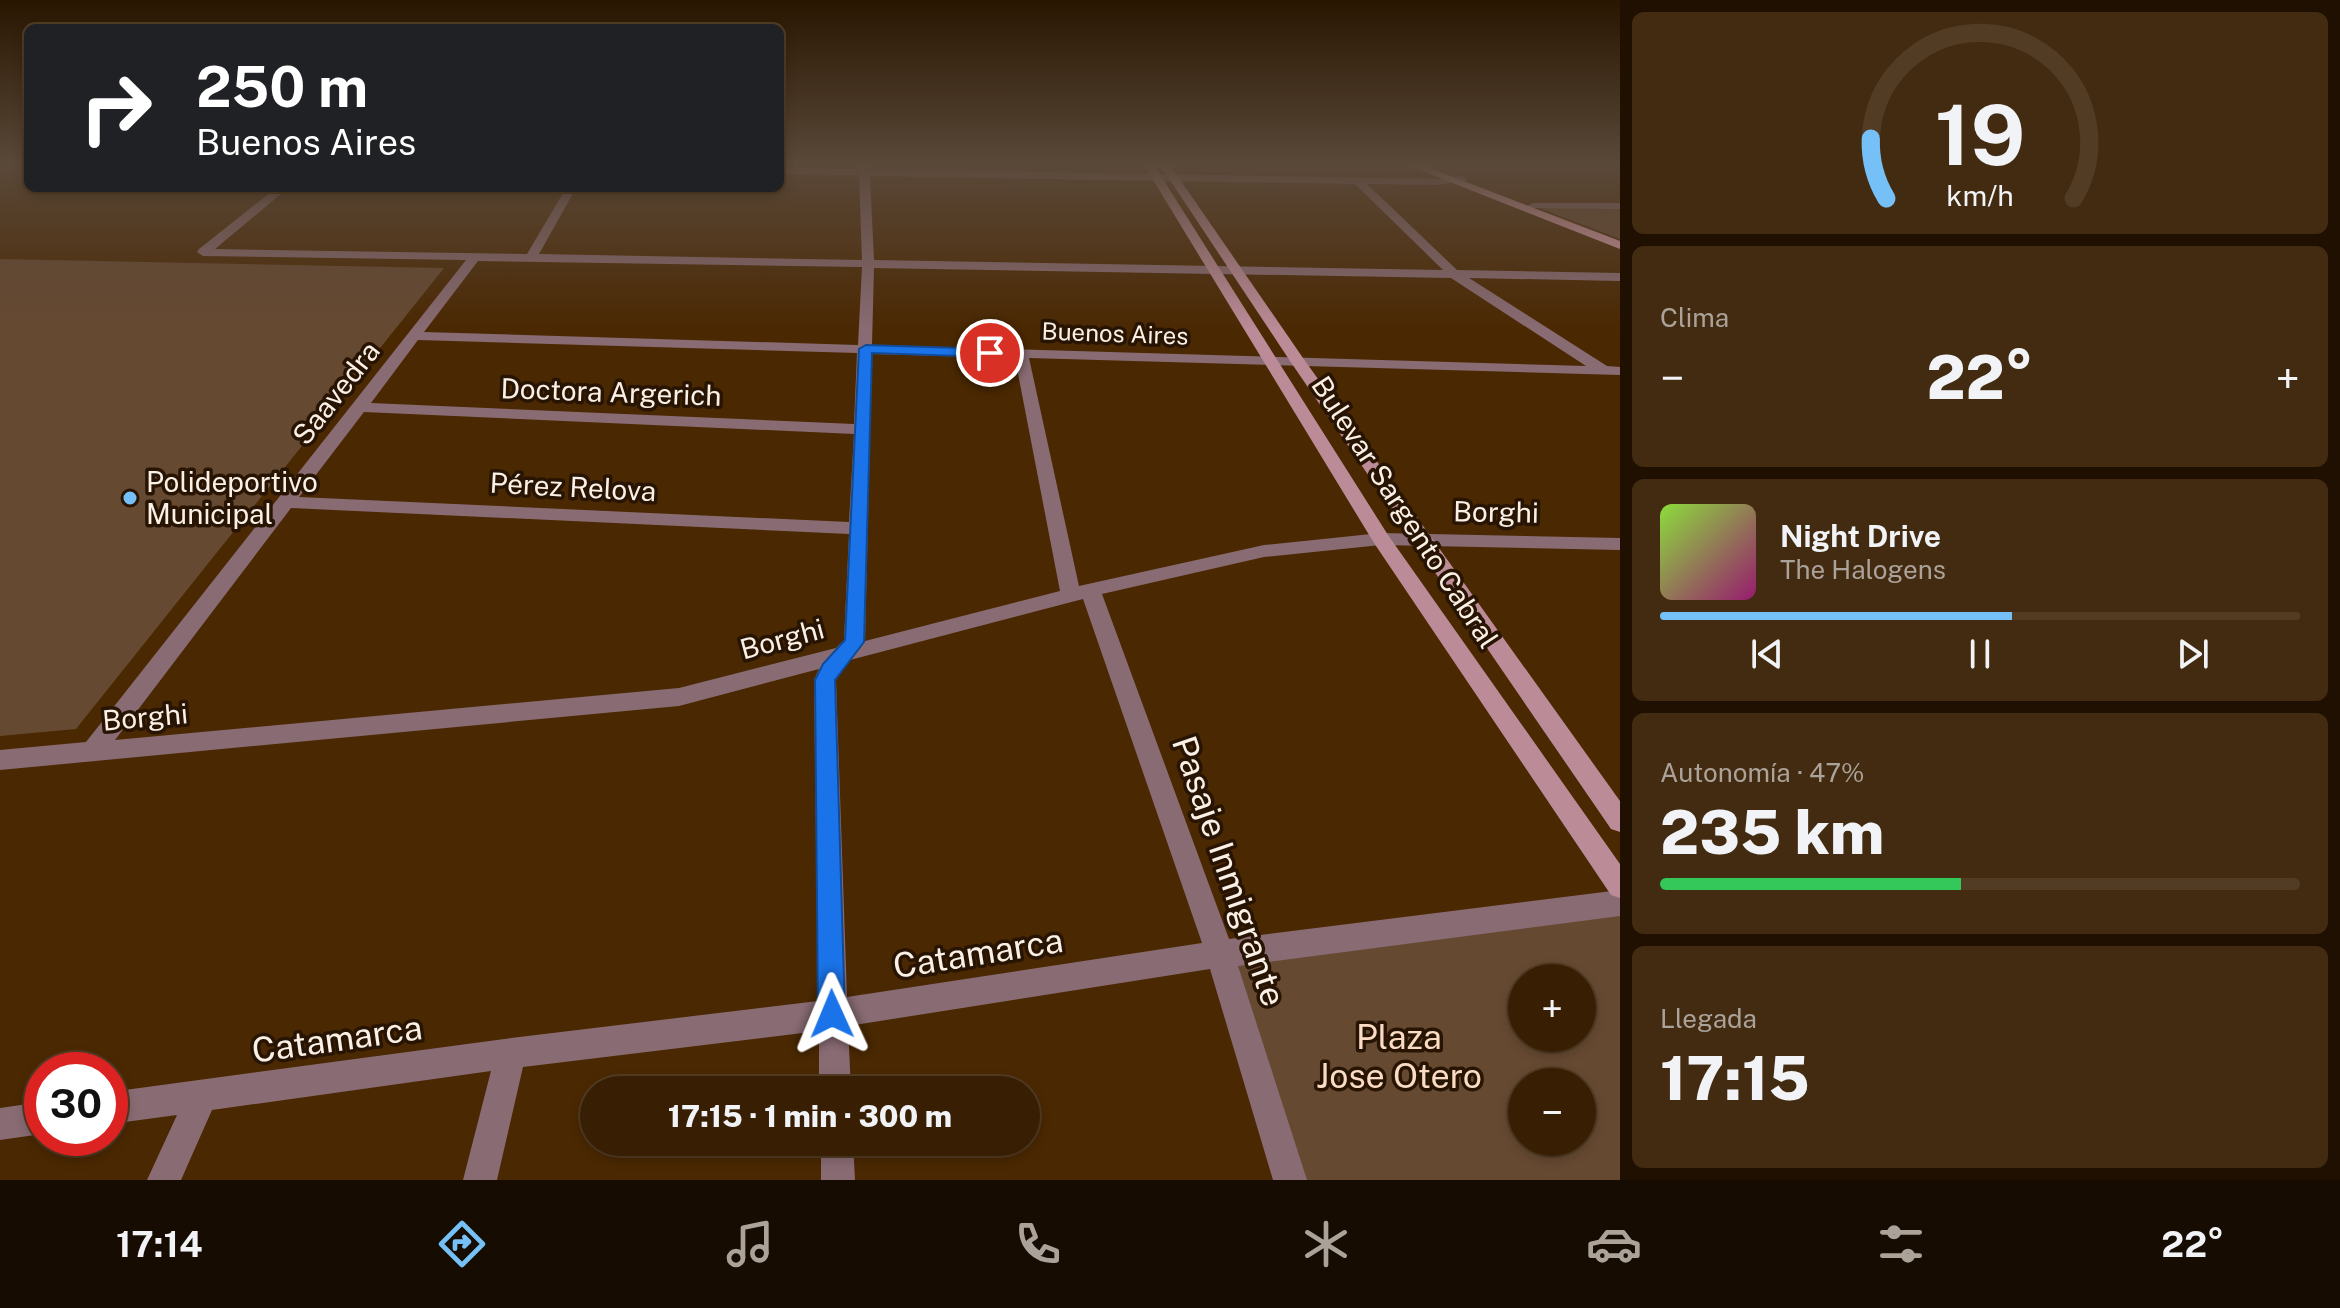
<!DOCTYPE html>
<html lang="es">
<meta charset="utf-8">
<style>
body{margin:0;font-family:"Public Sans",sans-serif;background:#432b11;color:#f1f3f6;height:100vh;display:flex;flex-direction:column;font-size:30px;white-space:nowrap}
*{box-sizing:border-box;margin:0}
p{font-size:26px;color:#aba299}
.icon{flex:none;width:44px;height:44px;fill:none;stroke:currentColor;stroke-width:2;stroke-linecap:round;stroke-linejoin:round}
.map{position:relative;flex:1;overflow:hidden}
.panel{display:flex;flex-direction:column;gap:12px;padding:12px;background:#1f1001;width:720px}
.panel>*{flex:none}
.banner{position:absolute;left:24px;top:24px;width:760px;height:168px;border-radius:12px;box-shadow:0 4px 12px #0003,0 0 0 2px #523c24;background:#202124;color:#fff;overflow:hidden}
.buttons{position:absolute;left:1508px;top:964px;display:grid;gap:16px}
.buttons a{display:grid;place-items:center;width:88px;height:88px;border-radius:50%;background:#381e02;box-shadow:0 4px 12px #0003,0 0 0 2px #523c24;font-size:40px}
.speed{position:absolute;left:24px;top:1052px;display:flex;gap:16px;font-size:40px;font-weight:700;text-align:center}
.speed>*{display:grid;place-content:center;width:104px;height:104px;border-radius:50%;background:#381e02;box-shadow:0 4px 12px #0003,0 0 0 2px #523c24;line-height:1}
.speed .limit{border:12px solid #d22;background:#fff;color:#111}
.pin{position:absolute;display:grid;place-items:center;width:68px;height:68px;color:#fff;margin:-34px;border:4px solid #fff;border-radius:50%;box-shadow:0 2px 8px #0007}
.me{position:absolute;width:88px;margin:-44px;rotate:359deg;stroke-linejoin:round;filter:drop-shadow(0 0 6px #0008)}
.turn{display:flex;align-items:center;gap:28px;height:168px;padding:0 40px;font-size:36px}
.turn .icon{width:104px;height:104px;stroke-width:2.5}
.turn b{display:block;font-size:56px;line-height:68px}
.big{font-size:60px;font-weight:800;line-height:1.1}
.panel .tile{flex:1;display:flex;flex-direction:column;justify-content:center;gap:12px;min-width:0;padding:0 28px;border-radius:12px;background:#432b11}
.panel .dial{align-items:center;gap:0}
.dial svg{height:208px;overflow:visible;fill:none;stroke:#523c24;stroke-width:7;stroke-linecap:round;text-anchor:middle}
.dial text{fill:#f1f3f6;stroke:none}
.song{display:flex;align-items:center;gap:24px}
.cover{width:96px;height:96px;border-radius:12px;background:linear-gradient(135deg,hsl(90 70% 55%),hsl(320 70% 35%))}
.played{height:8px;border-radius:4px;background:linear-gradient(90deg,#75c0f6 55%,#523c24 55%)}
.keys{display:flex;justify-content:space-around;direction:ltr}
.heat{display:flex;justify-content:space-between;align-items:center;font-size:44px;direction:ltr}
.charge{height:12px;border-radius:6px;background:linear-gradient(90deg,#34c759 47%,#523c24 0)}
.trip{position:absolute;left:580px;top:1076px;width:460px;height:80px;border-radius:40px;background:#381e02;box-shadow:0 4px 12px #0003,0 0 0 2px #523c24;font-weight:800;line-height:80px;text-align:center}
.tab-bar{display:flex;height:128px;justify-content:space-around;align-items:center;background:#160c01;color:#aba299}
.tab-bar .icon{width:56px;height:56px}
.tab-bar .active{color:#75c0f6}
.tab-bar b{font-size:36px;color:#f1f3f6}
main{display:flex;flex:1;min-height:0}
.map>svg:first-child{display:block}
.green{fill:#664931;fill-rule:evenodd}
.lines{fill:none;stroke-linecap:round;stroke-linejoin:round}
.street{fill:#896b73;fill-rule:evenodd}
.secondary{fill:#bb8b98;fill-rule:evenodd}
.primary{fill:#e1a3b4;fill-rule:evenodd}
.route{fill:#1a73e8;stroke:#114b97;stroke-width:2}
.poi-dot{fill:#75c0f6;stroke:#281403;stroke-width:3}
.labels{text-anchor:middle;stroke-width:7;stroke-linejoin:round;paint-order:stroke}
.far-street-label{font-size:24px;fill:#fbf0e6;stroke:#281403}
.street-label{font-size:28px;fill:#fbf0e6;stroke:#281403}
.poi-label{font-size:28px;fill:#fbf0e6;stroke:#281403;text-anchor:start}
.near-street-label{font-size:34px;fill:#fbf0e6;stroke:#281403}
.near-park-label{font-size:34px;fill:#fadcc4;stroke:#281403}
</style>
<main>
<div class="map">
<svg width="1620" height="1180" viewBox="0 0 1620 1180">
<rect width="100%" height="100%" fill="#4a2802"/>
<g class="green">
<path d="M1534,206H1620V239Z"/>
<path d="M0,259L444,268L76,729L0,736Z"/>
<path d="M1620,903V1180H1290L1220,954ZM1522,978H1582V1038H1522ZM1522,1082H1582V1142H1522Z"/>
</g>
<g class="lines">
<g class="street">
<path d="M859,165H869V169L1437,179L1462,176L1467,179L1466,181L1437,185L1367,184L1457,270L1620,273V281L1469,278L1607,366L1620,367V375L1029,358L1079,586L1264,545L1381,533L1620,538V550L1381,545L1264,557L1102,594L1229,939L1620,890V916L1238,966L1307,1180H1273L1210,969L848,1026L851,1090H819V1031L523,1067L497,1180H463L491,1071L212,1110L181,1180H147L177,1115L110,1124V1092L511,1038L818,1001L814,680L819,669L679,706L0,770V750L86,742L466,260L203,256L197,252L199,249L276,188H288L215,249L527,254L566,188H576L539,254L862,260L859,175L780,174V168L859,169ZM870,176L1355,184L1443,270L874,260ZM478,261L862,267L858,345L424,332ZM874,268L1451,278L1586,366L872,345ZM418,340L857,353L854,424L371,403ZM872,354L1015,358L1060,591L865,641ZM364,412L854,434L849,522L299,497ZM291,508L849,534L844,640L836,648L679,688L115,740ZM1083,599L1202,943L847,997L836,680L850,660Z"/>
<path d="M1533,203H1620V209L1529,208L1527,206Z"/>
<path d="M42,1102V1134L0,1140V1108Z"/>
<path d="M821,1142H853L855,1180H821Z"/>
</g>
<g class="secondary">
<path d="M1144,165H1154L1388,535L1620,864V898L1611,895L1374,543Z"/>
<path d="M1160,165H1170L1303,358L1620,801V832L1611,829L1290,361Z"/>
</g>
<path class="primary" d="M1407,165H1422L1620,241V249Z"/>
</g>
<linearGradient id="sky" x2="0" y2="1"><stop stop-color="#291601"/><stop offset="0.5" stop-color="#5a4839"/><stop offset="1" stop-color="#5a4839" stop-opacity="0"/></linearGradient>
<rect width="1620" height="330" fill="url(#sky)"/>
<path class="route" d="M866,345L990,349L997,353L990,357L872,353L864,642L835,680L845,1014L841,1024L832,1028L822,1024L818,1014L815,680L823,664L845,640L859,349Z"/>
<circle class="poi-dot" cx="130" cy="498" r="8"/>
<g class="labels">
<g class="far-street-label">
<text transform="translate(1115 334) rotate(2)" y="8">Buenos Aires</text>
</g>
<g class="street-label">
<text transform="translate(611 392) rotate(2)" y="10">Doctora Argerich</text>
<text transform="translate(336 393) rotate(-52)" y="10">Saavedra</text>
<text transform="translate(573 487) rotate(3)" y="10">Pérez Relova</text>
<text transform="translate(1405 512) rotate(57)" y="10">Bulevar Sargento Cabral</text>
<text transform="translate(1496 512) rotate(1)" y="10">Borghi</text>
<text transform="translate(782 639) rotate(-15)" y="10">Borghi</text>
<text transform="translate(145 717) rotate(-5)" y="10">Borghi</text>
</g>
<g class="poi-label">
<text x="146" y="492">Polideportivo<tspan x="146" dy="32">Municipal</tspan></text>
</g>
<g class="near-street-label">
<text transform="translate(1229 871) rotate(71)" y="12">Pasaje Inmigrante</text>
<text transform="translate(978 953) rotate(-9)" y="12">Catamarca</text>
<text transform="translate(337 1039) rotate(-8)" y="12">Catamarca</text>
</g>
<g class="near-park-label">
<text x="1399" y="1049">Plaza<tspan x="1399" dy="39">Jose Otero</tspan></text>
</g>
</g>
</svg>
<div class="buttons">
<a>+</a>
<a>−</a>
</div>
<div class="speed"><div class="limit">30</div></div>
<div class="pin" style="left:990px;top:353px;background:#d93025"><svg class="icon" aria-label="arrive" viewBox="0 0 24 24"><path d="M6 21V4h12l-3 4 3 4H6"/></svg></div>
<svg class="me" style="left:832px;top:1014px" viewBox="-20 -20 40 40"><path d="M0-17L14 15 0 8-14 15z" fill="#1a73e8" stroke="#fff" stroke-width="4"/></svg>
<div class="trip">17:15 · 1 min · 300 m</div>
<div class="banner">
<div class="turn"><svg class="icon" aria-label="right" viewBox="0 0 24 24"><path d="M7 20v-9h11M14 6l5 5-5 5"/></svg><div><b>250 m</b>Buenos Aires</div></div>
</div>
</div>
<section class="panel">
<div class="tile dial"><svg viewBox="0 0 100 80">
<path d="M14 69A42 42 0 1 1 86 69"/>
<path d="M14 69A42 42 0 0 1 8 46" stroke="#75c0f6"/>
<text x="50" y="56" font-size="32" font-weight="700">19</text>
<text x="50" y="72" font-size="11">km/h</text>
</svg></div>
<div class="tile"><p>Clima</p>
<div class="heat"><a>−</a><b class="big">22°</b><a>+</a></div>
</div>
<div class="tile">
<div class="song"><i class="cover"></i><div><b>Night Drive</b><p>The Halogens</p></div></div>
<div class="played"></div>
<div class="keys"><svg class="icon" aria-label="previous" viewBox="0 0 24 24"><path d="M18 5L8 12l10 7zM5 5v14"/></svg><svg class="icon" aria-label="pause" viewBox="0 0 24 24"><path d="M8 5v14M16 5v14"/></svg><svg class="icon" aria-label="next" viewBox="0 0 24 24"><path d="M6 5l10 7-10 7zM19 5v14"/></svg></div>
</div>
<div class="tile"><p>Autonomía · 47%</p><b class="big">235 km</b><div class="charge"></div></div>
<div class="tile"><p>Llegada</p><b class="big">17:15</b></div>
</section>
</main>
<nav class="tab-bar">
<b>17:14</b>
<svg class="icon active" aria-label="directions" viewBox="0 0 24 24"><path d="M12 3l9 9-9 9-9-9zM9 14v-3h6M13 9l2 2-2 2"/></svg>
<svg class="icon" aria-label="music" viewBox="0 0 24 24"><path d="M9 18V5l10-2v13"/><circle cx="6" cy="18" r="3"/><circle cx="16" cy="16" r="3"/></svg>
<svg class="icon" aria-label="phone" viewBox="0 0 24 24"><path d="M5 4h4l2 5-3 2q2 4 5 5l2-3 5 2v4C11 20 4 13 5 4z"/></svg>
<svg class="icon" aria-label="climate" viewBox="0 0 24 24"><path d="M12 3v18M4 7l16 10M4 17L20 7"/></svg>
<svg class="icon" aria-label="car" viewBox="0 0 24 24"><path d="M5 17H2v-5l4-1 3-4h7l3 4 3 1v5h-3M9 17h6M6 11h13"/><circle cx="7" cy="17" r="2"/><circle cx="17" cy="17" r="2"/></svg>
<svg class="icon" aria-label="filters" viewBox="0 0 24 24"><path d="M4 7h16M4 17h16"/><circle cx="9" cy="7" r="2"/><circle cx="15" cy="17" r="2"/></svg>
<b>22°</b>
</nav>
